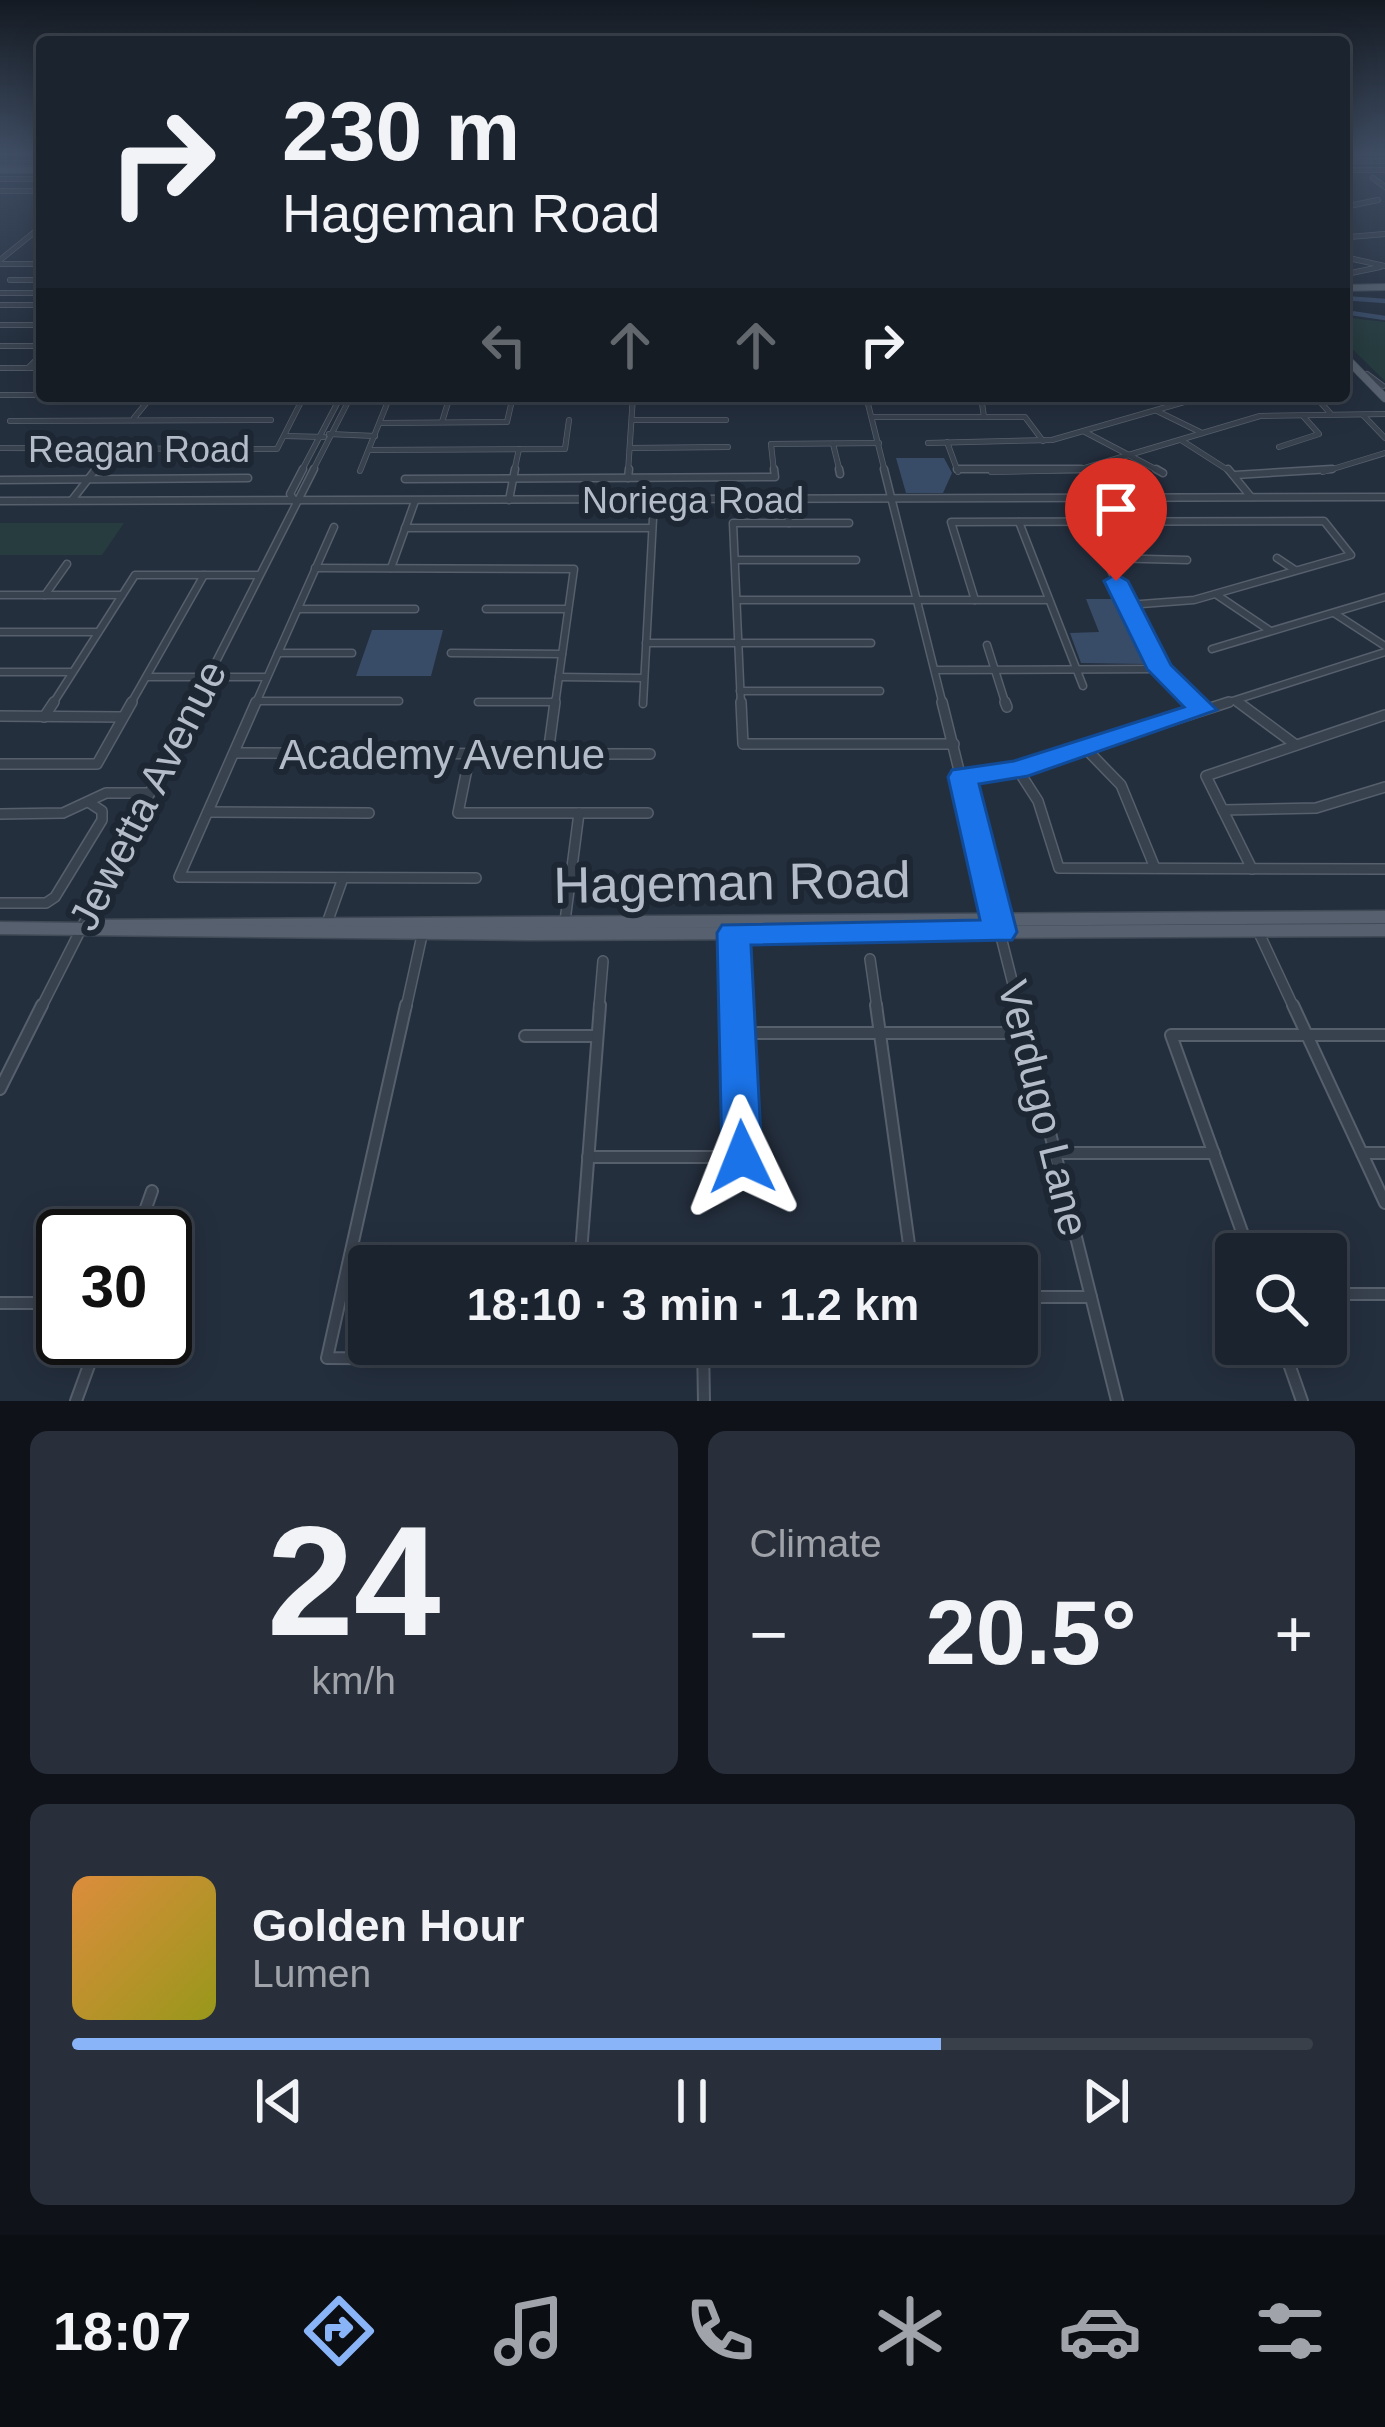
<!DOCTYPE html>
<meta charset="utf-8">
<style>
body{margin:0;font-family:Helvetica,sans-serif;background:#282f3a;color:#f1f3f6;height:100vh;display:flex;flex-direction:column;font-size:45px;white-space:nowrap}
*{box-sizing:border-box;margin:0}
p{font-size:39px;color:#a0a4aa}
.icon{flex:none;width:66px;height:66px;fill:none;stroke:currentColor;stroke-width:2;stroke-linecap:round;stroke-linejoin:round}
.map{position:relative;height:1401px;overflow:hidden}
.drawer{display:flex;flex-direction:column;gap:30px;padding:30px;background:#0f1319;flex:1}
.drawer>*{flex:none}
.hud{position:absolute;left:36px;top:36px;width:1314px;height:366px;border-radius:12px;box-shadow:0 6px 30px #0003,0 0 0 3px #39404a;background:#1b232e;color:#f1f3f6;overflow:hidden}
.buttons{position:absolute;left:1215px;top:1233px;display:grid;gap:24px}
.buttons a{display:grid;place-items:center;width:132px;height:132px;border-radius:12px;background:#1b232e;box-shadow:0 6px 30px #0003,0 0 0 3px #39404a;font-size:60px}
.speed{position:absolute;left:36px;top:1209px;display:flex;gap:24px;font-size:60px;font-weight:700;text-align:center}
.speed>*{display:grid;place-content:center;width:156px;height:156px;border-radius:50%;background:#1b232e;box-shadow:0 6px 30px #0003,0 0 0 3px #39404a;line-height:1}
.speed .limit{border:6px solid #111;border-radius:18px;background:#fff;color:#111}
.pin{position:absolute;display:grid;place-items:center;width:102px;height:102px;color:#fff;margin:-123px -51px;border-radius:50% 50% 50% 0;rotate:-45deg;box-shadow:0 0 12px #0007}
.pin .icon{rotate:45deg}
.me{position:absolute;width:132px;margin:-66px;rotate:358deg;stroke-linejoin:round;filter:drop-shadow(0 0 9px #0008)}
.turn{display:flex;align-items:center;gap:42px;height:252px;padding:0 48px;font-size:54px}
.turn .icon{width:156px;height:156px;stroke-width:2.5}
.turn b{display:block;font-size:84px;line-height:102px}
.lanes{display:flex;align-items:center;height:114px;padding:0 48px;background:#0003;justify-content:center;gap:60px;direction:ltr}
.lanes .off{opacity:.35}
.big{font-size:90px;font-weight:800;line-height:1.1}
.drawer .tile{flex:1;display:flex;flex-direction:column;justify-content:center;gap:18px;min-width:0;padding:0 42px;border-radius:18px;background:#282f3a}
.drawer .dial{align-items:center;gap:0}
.dial b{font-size:156px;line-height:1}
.song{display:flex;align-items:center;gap:36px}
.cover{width:144px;height:144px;border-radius:18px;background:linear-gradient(135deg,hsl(30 70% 55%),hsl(60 70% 35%))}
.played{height:12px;border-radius:6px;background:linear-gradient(90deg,#8ab4f8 70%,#39404a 70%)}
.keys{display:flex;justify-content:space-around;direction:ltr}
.heat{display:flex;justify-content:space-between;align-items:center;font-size:66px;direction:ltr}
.drawer .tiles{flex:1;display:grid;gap:30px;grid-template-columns:1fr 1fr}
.tile:last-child{grid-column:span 2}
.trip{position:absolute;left:348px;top:1245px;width:690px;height:120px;border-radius:12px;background:#1b232e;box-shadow:0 6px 30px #0003,0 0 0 3px #39404a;font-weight:800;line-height:120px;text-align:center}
.dock{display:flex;height:192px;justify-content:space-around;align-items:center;background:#0b0e12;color:#a0a4aa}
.dock .icon{width:84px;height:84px}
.dock .active{color:#8ab4f8}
.dock b{font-size:54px;color:#f1f3f6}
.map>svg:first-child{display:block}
.green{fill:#263c3f}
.water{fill:#394c67}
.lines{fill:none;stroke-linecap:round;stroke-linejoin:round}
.canal{stroke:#394c67;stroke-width:4.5}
.minor-far3-casing{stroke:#565f6c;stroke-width:6}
.minor-far2-casing{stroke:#565f6c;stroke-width:9}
.minor-far1-casing{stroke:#565f6c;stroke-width:12}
.minor-casing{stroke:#565f6c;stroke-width:14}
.major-far2-casing{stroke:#414a57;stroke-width:8}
.major-far1-casing{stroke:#414a57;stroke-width:9}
.major-casing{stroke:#414a57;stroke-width:15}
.minor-far3{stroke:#38414e;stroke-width:4.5}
.minor-far2{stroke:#38414e;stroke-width:6}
.minor-far1{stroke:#38414e;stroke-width:9}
.minor{stroke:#38414e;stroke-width:10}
.major-far2{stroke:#56606e;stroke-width:6}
.major-far1{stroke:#56606e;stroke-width:8}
.major{stroke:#56606e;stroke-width:12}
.route{fill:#1a73e8;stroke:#114b97;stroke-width:3}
.labels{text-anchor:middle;stroke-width:12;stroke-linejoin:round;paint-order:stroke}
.far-street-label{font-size:36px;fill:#b4bcc9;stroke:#1d2633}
.street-label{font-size:42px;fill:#b4bcc9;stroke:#1d2633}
.near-street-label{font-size:51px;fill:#b4bcc9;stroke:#1d2633}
</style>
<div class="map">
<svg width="1385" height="1401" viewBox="0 0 1385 1401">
<rect width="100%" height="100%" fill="#242f3e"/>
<g class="green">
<path d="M1344,317L1385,322V381L1344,341Z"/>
<path d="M0,523H124L102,555H0Z"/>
</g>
<g class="water">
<path d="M896,458H944L952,473L943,493H906Z"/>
<path d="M1086,599H1116L1146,664L1081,663L1070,633L1099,632Z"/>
<path d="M372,630H443L431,676H356Z"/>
</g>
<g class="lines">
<g class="canal">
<path d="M1344,298L1385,301"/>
<path d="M1344,312L1385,318"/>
</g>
<g class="minor-far3-casing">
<g id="minor-far3">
<path d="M1344,161H1385"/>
<path d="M0,163H42"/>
<path d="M1344,170H1385"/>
<path d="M1373,178L1385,187"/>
<path d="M0,179H42"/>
<path d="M0,191H42"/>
<path d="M1344,207L1378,200"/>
<path d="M1349,237L1385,234"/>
<path d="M1344,257L1385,266"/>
<path d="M0,260L42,226"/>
<path d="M0,264H42"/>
<path d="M1351,273L1380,267"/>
<path d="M10,280H42"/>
<path d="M0,293H42"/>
<path d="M0,305H42"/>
<path d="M0,325H42"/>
<path d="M0,346H42"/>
<path d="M0,368H42"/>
<path d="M28,368L42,354"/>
<path d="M1367,374L1383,386"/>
<path d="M0,395H42"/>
<path d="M866,396L885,472"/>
<path d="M981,396L984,417"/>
<path d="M1315,396L1330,413"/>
<path d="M1157,411L1202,433"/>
<path d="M1363,415L1385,438"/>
<path d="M872,417H1025L1043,441"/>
<path d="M134,418L152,396"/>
<path d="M632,420H726"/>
<path d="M10,421L271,420"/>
<path d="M442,422L450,396"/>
<path d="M380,423L507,422L513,396"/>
<path d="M1085,432L1161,472"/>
<path d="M329,434L375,436"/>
<path d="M285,436L324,437"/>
<path d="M1181,440L1231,472"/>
<path d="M947,442L958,472"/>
<path d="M928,443L1052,440L1205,396"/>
<path d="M833,444L840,472"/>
<path d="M1279,447L1319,434L1303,416"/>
<path d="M0,448L277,449L304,396"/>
<path d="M630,448L728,447"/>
<path d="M369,450L565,449L569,420"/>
<path d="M360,471L390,396"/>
<path d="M93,472L112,448"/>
<path d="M301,472L341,396"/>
<path d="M312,472L351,396"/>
<path d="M514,472L519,449"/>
<path d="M628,472L633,396"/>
<path d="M774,472L771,444L879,443"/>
<path d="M991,472L1078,470L1260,416L1385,414"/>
<path d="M1323,472L1385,453"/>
</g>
</g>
<g class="minor-far2-casing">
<g id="minor-far2">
<path d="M839,469L840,474"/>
<path d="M884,469L943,705"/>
<path d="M957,469H1081"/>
<path d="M1156,469L1163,473"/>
<path d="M1228,469L1251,497"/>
<path d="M1083,470L1110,498"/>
<path d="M1235,475L1332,469"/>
<path d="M628,478L629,469"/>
<path d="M405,479L775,477L774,469"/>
<path d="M0,480L248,478"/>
<path d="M787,499L789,523"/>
<path d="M72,500L96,469"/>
<path d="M294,500L290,494L303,469"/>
<path d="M509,500L515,469"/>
<path d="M0,501L1385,497"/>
<path d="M1019,522L1083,686"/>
<path d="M1087,522L1160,669L1198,705"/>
<path d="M405,528H652"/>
<path d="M1105,558L1187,560"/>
<path d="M1277,558L1295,570"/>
<path d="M735,560H856"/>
<path d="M315,568L574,569L555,705"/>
<path d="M391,568L415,501"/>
<path d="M0,595H122"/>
<path d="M45,595L67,564"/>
<path d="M1217,595L1269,630"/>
<path d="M737,600H1049"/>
<path d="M975,600L951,522L1324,521L1351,555L1194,600L1128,605"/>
<path d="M298,609H415"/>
<path d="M486,609H568"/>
<path d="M1334,613L1385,646"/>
<path d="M0,632H98"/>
<path d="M646,643H871"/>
<path d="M987,645L1006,705"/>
<path d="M1212,649L1385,597"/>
<path d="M278,653H352"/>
<path d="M451,653L562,654"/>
<path d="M936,670L1160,669"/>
<path d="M0,672H72"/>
<path d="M147,677H267"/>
<path d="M559,677L644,678"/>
<path d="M740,691H880"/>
<path d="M257,701H399"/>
<path d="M1237,701L1242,705"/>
<path d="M478,702H555"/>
<path d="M643,704L654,500"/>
<path d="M52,705L135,575H258"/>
<path d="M130,705L204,575"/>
<path d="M194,705L314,469"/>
<path d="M255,705L334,527"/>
<path d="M741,705L733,523H849"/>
<path d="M1220,705L1385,652"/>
</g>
</g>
<g class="minor-far1-casing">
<g id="minor-far1">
<path d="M256,702L179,877L476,878"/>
<path d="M741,702L743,744H954"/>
<path d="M942,702L996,919"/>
<path d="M1005,702L1007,707"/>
<path d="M1195,702L1202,709"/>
<path d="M1238,702L1296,745"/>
<path d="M0,716L122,717"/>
<path d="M44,717L54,702"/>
<path d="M1087,750L1121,785L1155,868"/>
<path d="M234,753L650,754"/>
<path d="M470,754L458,813H648"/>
<path d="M548,754L555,702"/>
<path d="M0,764H97L132,702"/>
<path d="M1018,770L1038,801L1059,868L1385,869"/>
<path d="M962,777L1018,770L1229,702"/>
<path d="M1223,810L1316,808L1385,787"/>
<path d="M208,812L369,813"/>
<path d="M0,814L63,813L106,793H149"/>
<path d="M1252,869L1206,776L1385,715"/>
<path d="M0,903H46L55,897L102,820V811L90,803"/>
<path d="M565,921L579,813"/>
<path d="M327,923L343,878"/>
<path d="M1000,933L1019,1008"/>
<path d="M1259,933L1294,1008"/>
<path d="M734,934L737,1008"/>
<path d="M870,959L877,1008"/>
<path d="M41,1008L196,702"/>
<path d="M406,1008L423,931"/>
<path d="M599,1008L603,961"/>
</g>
</g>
<g class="minor-casing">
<g id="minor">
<path d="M406,1005L327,1358L484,1359"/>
<path d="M876,1005L912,1266"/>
<path d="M1018,1005L1117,1401"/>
<path d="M1293,1005L1385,1203"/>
<path d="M739,1033H1025"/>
<path d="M525,1036H597"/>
<path d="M0,1089L42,1005"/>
<path d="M1055,1153H1214"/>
<path d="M1362,1153H1385"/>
<path d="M588,1157H742L737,1005"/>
<path d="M136,1236L152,1191"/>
<path d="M1250,1254L1171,1035H1385"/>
<path d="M580,1266L600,1005"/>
<path d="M1326,1294H1385"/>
<path d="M1017,1297H1091"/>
<path d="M0,1303H63"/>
<path d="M703,1344L704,1401"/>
<path d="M1282,1344L1302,1401"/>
<path d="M76,1401L99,1338"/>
</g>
</g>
<g class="major-far2-casing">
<g id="major-far2">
<path d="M0,170H42"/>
<path d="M1344,288L1385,287"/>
</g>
</g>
<g class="major-far1-casing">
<path id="major-far1" d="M1344,356L1385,398"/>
</g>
<g class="major-casing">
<g id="major">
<path d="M87,926L1385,917"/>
<path d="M0,928L528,934L1385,930"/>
</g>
</g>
<use href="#minor-far3" class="minor-far3"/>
<use href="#minor-far2" class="minor-far2"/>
<use href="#minor-far1" class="minor-far1"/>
<use href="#minor" class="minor"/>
<use href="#major-far2" class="major-far2"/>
<use href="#major-far1" class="major-far1"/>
<use href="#major" class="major"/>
</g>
<linearGradient id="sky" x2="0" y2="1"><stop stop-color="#141a22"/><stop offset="0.44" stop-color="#3f4d63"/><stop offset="1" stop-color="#3f4d63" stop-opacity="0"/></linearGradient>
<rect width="1385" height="350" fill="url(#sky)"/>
<path class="route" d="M1116,574L1128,581L1171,665L1217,710L1028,776L979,784L1017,932L1012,940L751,945L762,1157L756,1169L742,1174L728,1169L722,1157L717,933L722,925L980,920L948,777L952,770L1014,761L1184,707L1147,669L1104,581Z"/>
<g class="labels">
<g class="far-street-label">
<text x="139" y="462">Reagan Road</text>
<text x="693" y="513">Noriega Road</text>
</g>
<g class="street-label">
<text x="442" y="769">Academy Avenue</text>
<text transform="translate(147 795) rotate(-63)" y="15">Jewetta Avenue</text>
<text transform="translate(1044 1108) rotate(76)" y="15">Verdugo Lane</text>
</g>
<g class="near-street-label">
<text transform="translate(732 882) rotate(-1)" y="18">Hageman Road</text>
</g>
</g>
</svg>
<div class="buttons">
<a><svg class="icon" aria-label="search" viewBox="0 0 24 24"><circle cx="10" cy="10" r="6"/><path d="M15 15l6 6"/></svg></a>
</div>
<div class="speed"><div class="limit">30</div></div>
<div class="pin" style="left:1116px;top:581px;background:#d93025"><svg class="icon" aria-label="arrive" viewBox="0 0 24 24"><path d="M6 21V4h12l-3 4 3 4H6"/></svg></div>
<svg class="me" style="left:742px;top:1157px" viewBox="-20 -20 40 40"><path d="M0-17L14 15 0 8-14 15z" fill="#1a73e8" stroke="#fff" stroke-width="4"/></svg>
<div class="trip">18:10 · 3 min · 1.2 km</div>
<div class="hud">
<div class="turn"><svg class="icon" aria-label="right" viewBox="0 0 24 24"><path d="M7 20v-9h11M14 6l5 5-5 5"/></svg><div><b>230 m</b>Hageman Road</div></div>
<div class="lanes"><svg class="icon off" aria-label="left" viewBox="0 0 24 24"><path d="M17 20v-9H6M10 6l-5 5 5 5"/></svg><svg class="icon off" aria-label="ahead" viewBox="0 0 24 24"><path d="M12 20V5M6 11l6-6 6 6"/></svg><svg class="icon off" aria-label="ahead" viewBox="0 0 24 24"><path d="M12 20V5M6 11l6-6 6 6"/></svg><svg class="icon" aria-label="right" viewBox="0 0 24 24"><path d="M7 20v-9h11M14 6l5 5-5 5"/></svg></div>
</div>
</div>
<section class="drawer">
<div class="tiles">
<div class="tile dial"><b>24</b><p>km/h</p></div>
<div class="tile"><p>Climate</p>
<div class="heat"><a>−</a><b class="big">20.5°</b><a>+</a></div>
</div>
<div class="tile">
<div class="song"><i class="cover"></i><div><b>Golden Hour</b><p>Lumen</p></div></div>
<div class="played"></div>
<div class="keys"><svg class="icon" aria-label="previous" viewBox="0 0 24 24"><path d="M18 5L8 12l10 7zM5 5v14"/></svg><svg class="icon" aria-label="pause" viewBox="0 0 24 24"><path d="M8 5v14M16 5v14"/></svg><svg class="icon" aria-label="next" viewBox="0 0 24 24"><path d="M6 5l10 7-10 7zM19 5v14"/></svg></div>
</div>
</div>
</section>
<nav class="dock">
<b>18:07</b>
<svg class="icon active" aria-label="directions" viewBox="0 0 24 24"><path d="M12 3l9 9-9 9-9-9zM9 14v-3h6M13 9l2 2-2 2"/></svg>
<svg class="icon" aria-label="music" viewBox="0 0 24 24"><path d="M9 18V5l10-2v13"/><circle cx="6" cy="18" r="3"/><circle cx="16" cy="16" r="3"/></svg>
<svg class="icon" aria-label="phone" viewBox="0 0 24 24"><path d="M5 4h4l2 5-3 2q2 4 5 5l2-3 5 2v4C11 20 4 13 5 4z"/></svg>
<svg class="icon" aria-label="climate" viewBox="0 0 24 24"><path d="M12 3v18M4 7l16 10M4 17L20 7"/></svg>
<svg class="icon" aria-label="car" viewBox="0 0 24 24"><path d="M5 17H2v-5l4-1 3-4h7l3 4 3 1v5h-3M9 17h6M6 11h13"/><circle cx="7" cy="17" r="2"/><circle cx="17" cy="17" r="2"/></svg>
<svg class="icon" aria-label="filters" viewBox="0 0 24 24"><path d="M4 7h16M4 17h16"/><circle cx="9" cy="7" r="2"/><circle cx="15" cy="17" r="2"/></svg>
</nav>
